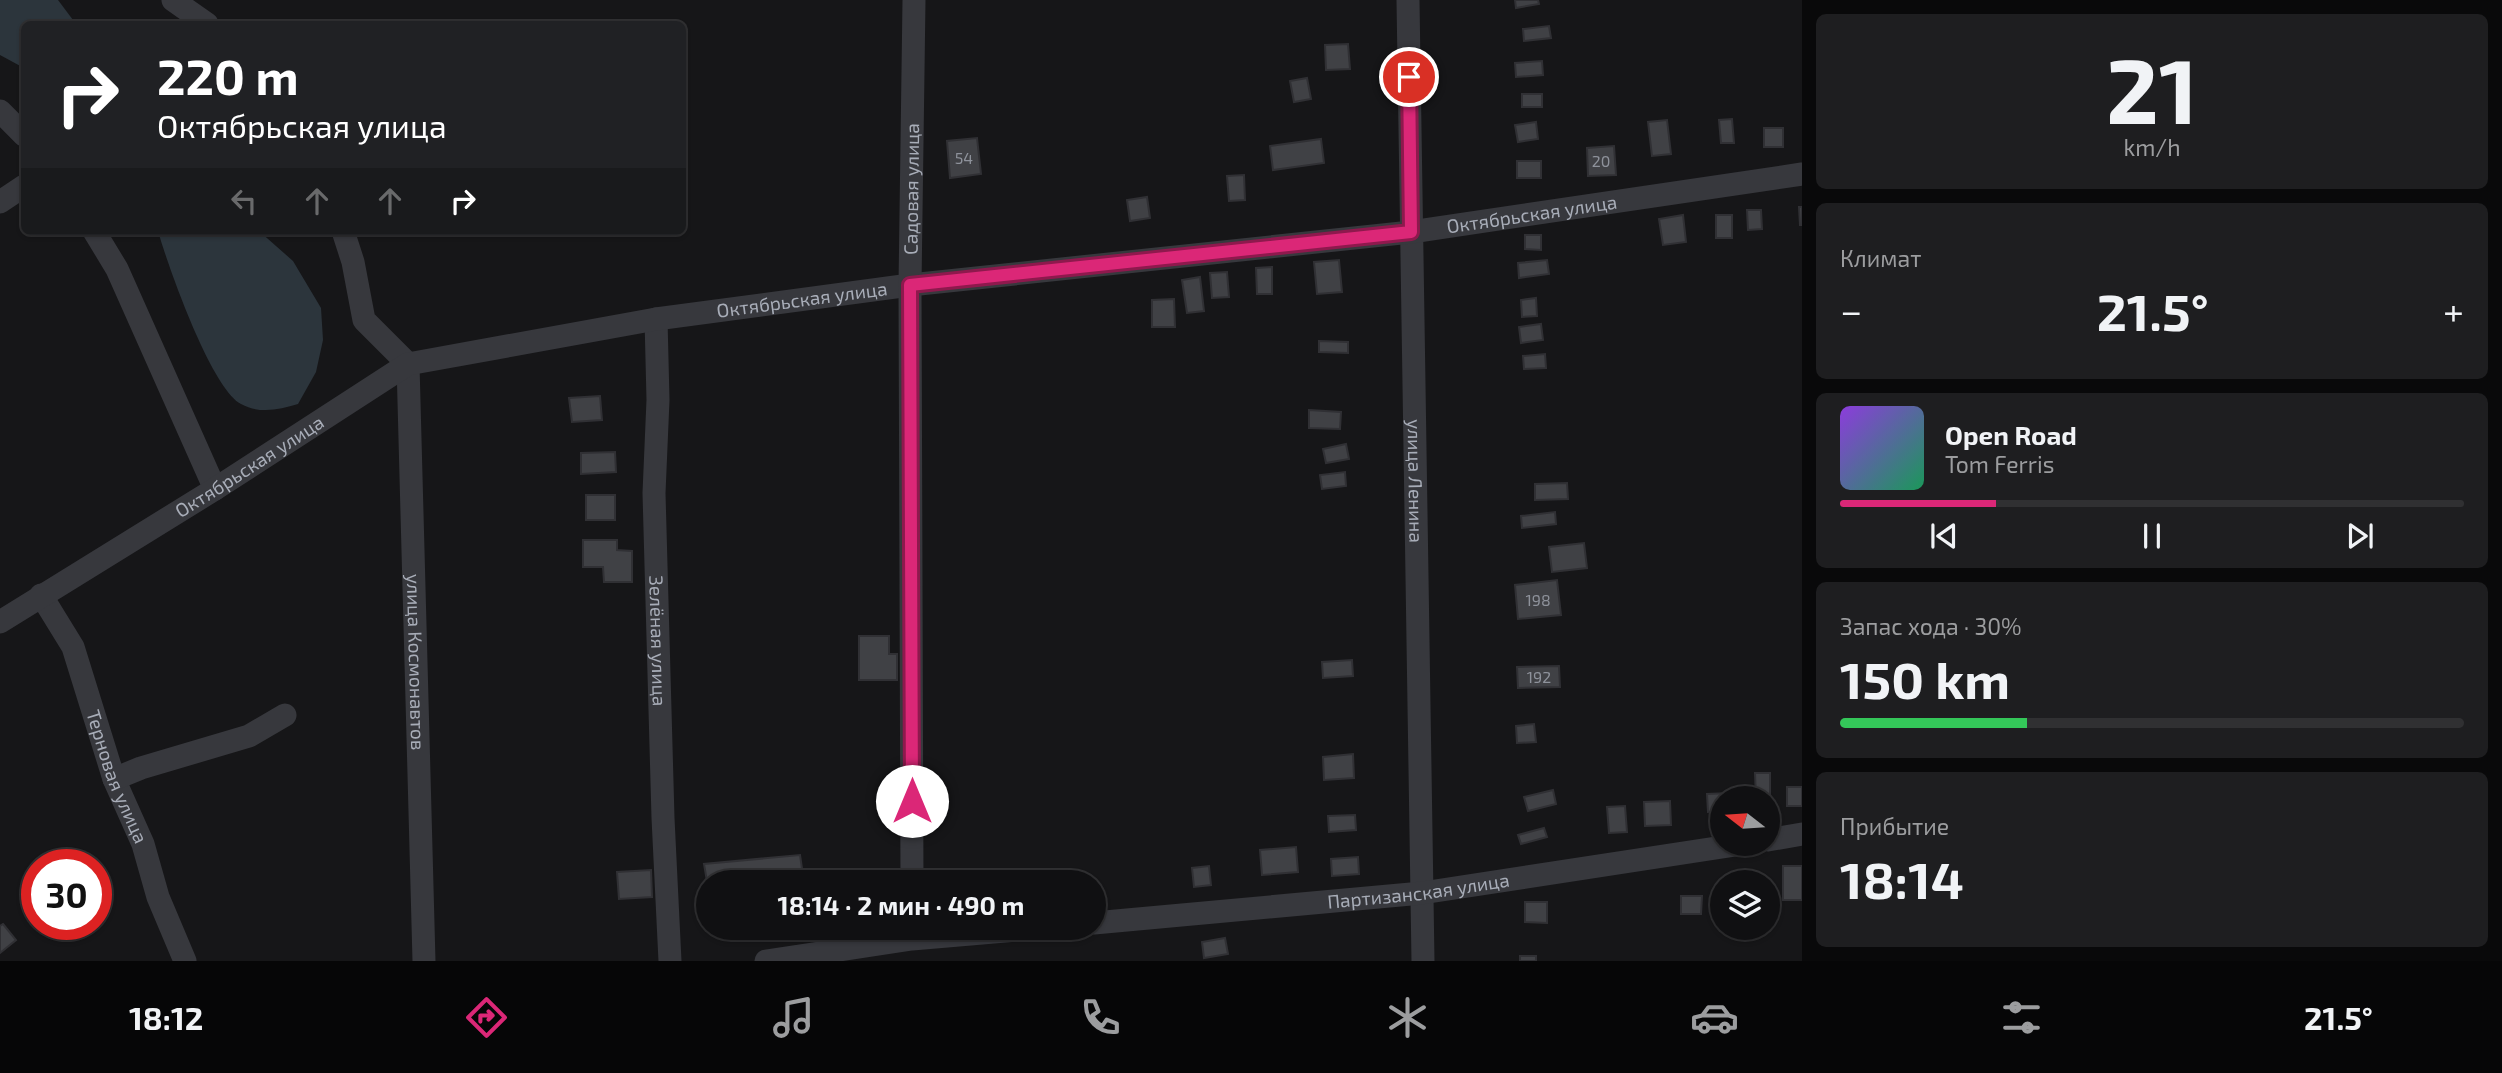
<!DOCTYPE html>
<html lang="ru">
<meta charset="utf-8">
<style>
body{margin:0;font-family:"Exo 2",sans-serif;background:#1e1e20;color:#f1f3f6;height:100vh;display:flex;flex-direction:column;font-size:26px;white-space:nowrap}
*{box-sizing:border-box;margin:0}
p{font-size:23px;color:#9c9d9f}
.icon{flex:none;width:38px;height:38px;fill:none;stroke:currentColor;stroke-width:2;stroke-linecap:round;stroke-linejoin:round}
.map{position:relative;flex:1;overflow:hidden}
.details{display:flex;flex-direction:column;gap:14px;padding:14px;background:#09090a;width:700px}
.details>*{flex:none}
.guide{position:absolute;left:21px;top:21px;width:665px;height:214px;border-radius:10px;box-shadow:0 2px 5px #0004,0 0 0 2px #303032;background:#202124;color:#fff;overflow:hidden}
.needle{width:46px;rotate:287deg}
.tools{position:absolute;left:1710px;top:786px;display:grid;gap:14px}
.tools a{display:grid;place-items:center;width:70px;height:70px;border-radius:50%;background:#101012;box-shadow:0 2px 5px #0004,0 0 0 2px #303032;font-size:35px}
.speed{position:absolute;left:21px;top:849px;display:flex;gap:14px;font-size:35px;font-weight:700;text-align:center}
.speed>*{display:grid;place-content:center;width:91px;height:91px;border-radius:50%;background:#101012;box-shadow:0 2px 5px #0004,0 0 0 2px #303032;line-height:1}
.speed .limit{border:10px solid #d22;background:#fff;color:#111}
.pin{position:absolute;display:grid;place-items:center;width:60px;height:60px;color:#fff;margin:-30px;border:4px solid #fff;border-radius:50%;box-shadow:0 2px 7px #0007}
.me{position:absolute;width:77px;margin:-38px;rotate:0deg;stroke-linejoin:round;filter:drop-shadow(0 0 5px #0008)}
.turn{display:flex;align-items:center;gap:24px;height:147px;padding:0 21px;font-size:32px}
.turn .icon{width:91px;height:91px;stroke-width:2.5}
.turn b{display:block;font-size:49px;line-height:60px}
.lanes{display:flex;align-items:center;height:66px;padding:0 21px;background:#0003;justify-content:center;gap:35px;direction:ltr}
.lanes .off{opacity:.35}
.big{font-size:52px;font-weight:700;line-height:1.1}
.details .card{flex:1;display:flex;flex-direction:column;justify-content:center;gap:10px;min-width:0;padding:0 24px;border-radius:10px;background:#1e1e20}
.details .dial{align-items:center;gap:0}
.dial b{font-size:91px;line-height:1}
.song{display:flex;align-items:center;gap:21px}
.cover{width:84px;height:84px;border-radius:10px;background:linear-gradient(135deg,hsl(270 70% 55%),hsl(150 70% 35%))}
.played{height:7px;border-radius:4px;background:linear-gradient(90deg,#db2777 25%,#303032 25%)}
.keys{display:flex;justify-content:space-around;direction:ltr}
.heat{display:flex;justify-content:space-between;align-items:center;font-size:38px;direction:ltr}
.charge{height:10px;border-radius:5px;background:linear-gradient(90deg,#34c759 30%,#303032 0)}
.trip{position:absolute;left:696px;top:870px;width:410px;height:70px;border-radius:35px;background:#101012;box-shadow:0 2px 5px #0004,0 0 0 2px #303032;font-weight:700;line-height:70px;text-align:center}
.tab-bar{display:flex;height:112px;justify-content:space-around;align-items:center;background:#060607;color:#9c9d9f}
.tab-bar .icon{width:49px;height:49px}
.tab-bar .on{color:#db2777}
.tab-bar b{font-size:32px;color:#f1f3f6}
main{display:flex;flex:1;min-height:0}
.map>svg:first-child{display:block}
.water{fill:#2c353c}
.building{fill:#404145;stroke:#303034;stroke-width:2}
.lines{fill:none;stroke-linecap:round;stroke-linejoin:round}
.minor{stroke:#37383d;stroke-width:23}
.route-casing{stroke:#8e194d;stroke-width:18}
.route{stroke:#db2777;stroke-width:12}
.labels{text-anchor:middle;stroke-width:7;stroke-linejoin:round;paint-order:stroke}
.number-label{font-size:16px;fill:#8e929b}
.street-label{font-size:19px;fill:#a8adb8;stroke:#111113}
</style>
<main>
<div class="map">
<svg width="1802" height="961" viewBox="0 0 1802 961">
<rect width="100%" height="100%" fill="#161618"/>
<g class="water">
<path d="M0,0H58L76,24H24V68L0,55Z"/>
<path d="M158,231H259L293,261L321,308L323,340L316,372L298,404C279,410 259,414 241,404C211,388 168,266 158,231Z"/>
</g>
<g class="building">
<path d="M1515,0H1538L1539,4L1516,8Z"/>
<path d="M1549,26L1551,38L1524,41L1523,29Z"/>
<path d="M1348,44L1350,69L1326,70L1325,45Z"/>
<path d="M1542,61L1543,75L1516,77L1515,63Z"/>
<path d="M1307,78L1311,99L1294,102L1290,81Z"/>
<rect x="1522" y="94" width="20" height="13"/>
<path d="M1732,119L1734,143H1721L1719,120Z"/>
<path d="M1667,120L1671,154L1652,156L1648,122Z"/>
<path d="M1536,122L1538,139L1518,142L1515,125Z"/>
<rect x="1764" y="128" width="19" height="19"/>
<path d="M977,138L981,174L950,178L947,141Z"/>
<path d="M1321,139L1324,163L1273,170L1270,146Z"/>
<path d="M1614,146L1616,175L1588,176L1587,148Z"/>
<rect x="1517" y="161" width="24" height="17"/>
<path d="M1244,175L1245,200L1229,201L1227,176Z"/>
<path d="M1147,197L1150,218L1130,221L1127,200Z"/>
<path d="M1799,207H1802V225H1800Z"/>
<path d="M1747,210H1761L1762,229L1748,230Z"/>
<path d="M1683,215L1686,242L1663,245L1659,219Z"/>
<rect x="1716" y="215" width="16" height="23"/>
<path d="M1525,235H1541V250L1525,249Z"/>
<path d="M1339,260L1342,292L1317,294L1314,262Z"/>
<path d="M1547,260L1549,274L1519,278L1518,263Z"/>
<path d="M1272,267V294H1257L1256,268Z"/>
<path d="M1227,272L1229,297L1212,298L1210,273Z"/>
<path d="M1200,277L1204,311L1187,313L1182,280Z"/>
<path d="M1536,298L1537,316L1522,317L1521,300Z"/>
<path d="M1174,299L1175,327H1152V300Z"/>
<path d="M1541,324L1543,340L1521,343L1519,327Z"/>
<path d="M1319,341L1348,342V353L1319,352Z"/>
<path d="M1545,354L1546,368L1524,369L1523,356Z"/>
<path d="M600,396L602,420L572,422L569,398Z"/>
<path d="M1309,410L1341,412L1340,429L1309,428Z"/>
<path d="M1346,444L1349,459L1326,463L1323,449Z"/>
<path d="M615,452L616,472L581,474V453Z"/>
<path d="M1345,472L1346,486L1322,489L1320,475Z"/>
<path d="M1567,483L1568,499L1535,500V484Z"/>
<rect x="586" y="495" width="29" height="25"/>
<path d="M1555,512L1556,524L1522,528L1521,516Z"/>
<path d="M583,540H617V550L632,551V582H604L603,567H583Z"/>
<path d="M1584,543L1587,568L1552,572L1549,547Z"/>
<path d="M1557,580L1561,615L1518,619L1515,585Z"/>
<path d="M859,636H889V654H897V680H859Z"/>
<path d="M1352,660L1353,676L1323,678L1322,662Z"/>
<path d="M1559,666L1560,687L1518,688L1517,667Z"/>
<path d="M1534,724L1536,742L1517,743L1516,726Z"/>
<path d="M1353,754L1354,778L1324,780L1323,757Z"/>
<path d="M1755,773H1770V801H1768V798H1756Z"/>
<rect x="1787" y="787" width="15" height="19"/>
<path d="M1553,790L1556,804L1528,811L1524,797Z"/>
<path d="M1730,793L1731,798H1722V811L1708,812L1707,794Z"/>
<path d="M1670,801L1671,825L1645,826L1644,802Z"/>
<path d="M1625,806L1627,832L1609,833L1607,807Z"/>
<path d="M1355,815L1356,830L1329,832L1328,816Z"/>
<path d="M1544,828L1547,837L1521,844L1518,835Z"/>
<path d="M1296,847L1298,872L1262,875L1260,850Z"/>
<path d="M800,855L804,882H709V893L704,864Z"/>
<path d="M1358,857L1359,874L1332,876L1331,859Z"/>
<path d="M1209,866L1211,885L1194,887L1192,868Z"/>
<rect x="1783" y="866" width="19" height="34"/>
<path d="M651,870L652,897L619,899L617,872Z"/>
<path d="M1720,880H1734V882H1722V910H1720Z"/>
<path d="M1681,896H1702L1701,914H1681Z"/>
<path d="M1525,902H1547V923L1525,922Z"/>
<path d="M3,924L16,940L0,953V926Z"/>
<path d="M1225,938L1228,954L1204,958L1202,942Z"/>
<rect x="1520" y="956" width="16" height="5"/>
</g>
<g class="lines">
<g class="minor">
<path d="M173,0L207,24"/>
<path id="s1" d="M1408,0L1423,961"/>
<path d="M0,111L24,135"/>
<path d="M0,202L24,186"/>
<path d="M94,231L117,269L215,489"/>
<path id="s2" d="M343,231L353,262L364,320L408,364L424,961"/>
<path id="s3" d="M656,319L658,400L654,493L663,818L670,961"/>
<path id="s4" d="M41,595L73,647L114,779L143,844L158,897L185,961"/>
<path id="s5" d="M0,622L215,489L408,364L656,319L910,285L1411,232L1802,174"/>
<path d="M114,779L141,768L249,736L285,715"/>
<path d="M1768,840L1802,834"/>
<path id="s6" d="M912,882L910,285L914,0"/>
<path id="s7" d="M1094,923L1422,893L1742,844"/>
<path d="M766,961L912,939L1042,928"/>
</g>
</g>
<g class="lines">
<g class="route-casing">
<path id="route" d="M912,801L910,285L1411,232L1409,77"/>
</g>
<use href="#route" class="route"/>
</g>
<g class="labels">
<g class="number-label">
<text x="964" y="164">54</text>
<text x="1601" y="167">20</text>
<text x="1538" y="606">198</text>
<text x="1539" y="683">192</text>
</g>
<g class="street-label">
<text dy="7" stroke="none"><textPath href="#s6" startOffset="693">Садовая улица</textPath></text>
<text dy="7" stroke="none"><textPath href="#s5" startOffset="1617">Октябрьская улица</textPath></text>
<text dy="7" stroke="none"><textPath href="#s5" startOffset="882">Октябрьская улица</textPath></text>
<text dy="7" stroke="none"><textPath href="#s5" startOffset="294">Октябрьская улица</textPath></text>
<text dy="7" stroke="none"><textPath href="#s1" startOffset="481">улица Ленина</textPath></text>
<text dy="7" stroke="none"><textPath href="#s3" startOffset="322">Зелёная улица</textPath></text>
<text dy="7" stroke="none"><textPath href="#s2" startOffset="452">улица Космонавтов</textPath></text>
<text dy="7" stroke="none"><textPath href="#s4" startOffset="198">Терновая улица</textPath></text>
<text dy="7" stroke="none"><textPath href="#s7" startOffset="326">Партизанская улица</textPath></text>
</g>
</g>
</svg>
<div class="tools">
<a><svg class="needle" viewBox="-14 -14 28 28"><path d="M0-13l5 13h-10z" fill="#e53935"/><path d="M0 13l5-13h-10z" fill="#9c9d9f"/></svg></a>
<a><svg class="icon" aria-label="layers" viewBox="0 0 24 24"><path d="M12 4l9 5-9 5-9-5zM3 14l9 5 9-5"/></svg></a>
</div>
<div class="speed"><div class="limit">30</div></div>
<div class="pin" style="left:1409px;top:77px;background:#d93025"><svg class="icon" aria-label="arrive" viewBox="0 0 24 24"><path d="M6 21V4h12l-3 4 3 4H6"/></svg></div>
<svg class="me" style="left:912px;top:801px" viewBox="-20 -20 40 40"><circle r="19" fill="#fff"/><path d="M0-13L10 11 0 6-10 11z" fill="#db2777"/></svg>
<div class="trip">18:14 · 2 мин · 490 m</div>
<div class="guide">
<div class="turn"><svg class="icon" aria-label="right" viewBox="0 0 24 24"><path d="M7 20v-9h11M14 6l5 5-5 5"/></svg><div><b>220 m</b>Октябрьская улица</div></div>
<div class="lanes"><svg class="icon off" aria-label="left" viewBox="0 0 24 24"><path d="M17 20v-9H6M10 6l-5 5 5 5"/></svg><svg class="icon off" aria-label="ahead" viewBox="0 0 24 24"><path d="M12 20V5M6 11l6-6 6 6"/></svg><svg class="icon off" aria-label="ahead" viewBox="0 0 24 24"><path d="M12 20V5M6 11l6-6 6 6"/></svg><svg class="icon" aria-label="right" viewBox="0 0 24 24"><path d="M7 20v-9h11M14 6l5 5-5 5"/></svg></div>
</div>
</div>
<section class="details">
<div class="card dial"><b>21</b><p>km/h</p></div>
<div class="card"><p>Климат</p>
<div class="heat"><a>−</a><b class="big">21.5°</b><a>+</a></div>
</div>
<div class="card">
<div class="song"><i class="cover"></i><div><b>Open Road</b><p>Tom Ferris</p></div></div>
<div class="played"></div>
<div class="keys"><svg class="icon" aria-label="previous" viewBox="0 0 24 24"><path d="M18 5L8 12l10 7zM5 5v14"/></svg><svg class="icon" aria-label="pause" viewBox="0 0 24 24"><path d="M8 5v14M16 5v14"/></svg><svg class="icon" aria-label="next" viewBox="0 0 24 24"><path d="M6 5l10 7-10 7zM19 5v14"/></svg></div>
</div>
<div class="card"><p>Запас хода · 30%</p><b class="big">150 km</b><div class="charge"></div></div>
<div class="card"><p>Прибытие</p><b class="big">18:14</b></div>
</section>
</main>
<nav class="tab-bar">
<b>18:12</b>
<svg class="icon on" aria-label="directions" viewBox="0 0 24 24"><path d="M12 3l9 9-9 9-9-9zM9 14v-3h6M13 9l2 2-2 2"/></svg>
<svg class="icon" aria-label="music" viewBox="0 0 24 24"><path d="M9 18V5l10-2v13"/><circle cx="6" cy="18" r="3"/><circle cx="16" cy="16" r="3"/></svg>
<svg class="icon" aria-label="phone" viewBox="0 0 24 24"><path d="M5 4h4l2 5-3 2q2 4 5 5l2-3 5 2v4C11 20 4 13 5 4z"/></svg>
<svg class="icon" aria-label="climate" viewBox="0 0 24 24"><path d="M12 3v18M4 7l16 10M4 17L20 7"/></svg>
<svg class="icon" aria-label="car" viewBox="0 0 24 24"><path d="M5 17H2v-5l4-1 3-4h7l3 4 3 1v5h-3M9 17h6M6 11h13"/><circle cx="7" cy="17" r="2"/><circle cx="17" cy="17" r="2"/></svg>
<svg class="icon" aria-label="filters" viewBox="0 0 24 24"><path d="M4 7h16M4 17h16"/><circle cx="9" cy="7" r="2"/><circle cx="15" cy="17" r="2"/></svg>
<b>21.5°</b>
</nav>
